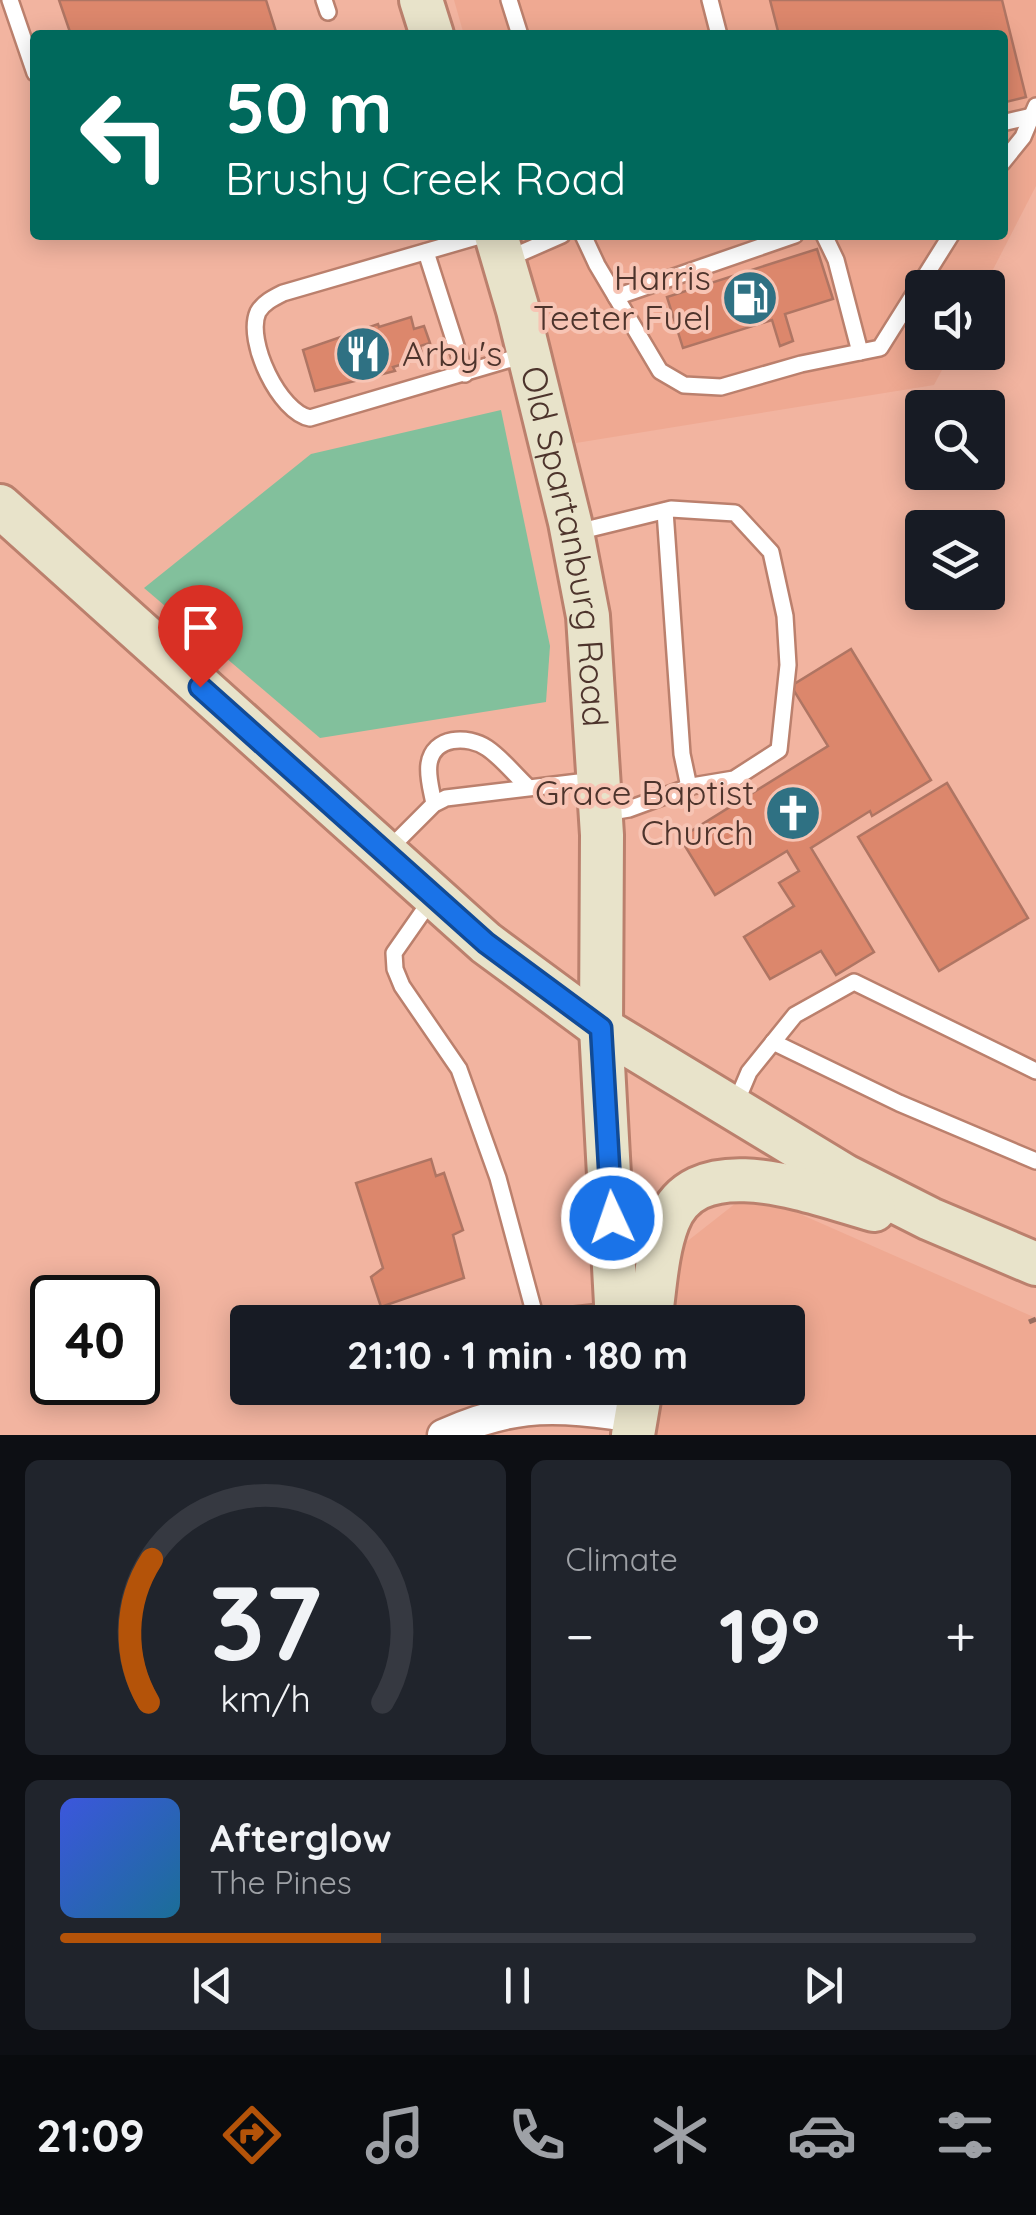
<!DOCTYPE html>
<meta charset="utf-8">
<style>
body{margin:0;font-family:Quicksand,sans-serif;background:#20242c;color:#f1f3f6;height:100vh;display:flex;flex-direction:column;font-size:38px;white-space:nowrap}
*{box-sizing:border-box;margin:0}
p{font-size:32px;color:#9ea1a6}
.icon{flex:none;width:55px;height:55px;fill:none;stroke:currentColor;stroke-width:2;stroke-linecap:round;stroke-linejoin:round}
.map{position:relative;height:1435px;overflow:hidden}
.details{display:flex;flex-direction:column;gap:25px;padding:25px;background:#0d0f14;flex:1}
.details>*{flex:none}
.guide{position:absolute;left:30px;top:30px;width:978px;height:210px;border-radius:10px;box-shadow:0 5px 25px #0003;background:#00695c;color:#fff;overflow:hidden}
.buttons{position:absolute;left:905px;top:270px;display:grid;gap:20px}
.buttons a{display:grid;place-items:center;width:100px;height:100px;border-radius:10px;background:#171b24;box-shadow:0 5px 25px #0003;font-size:50px}
.speed{position:absolute;left:30px;top:1275px;display:flex;gap:20px;font-size:50px;font-weight:700;text-align:center}
.speed>*{display:grid;place-content:center;width:130px;height:130px;border-radius:50%;background:#171b24;box-shadow:0 5px 25px #0003;line-height:1}
.speed .limit{border:5px solid #111;border-radius:15px;background:#fff;color:#111}
.pin{position:absolute;display:grid;place-items:center;width:85px;height:85px;color:#fff;margin:-102px -42px;border-radius:50% 50% 50% 0;rotate:-45deg;box-shadow:0 0 10px #0007}
.pin .icon{rotate:45deg}
.me{position:absolute;width:110px;margin:-55px;rotate:357deg;stroke-linejoin:round;filter:drop-shadow(0 0 8px #0008)}
.turn{display:flex;align-items:center;gap:35px;height:210px;padding:0 30px;font-size:45px}
.turn .icon{width:130px;height:130px;stroke-width:2.5}
.turn b{display:block;font-size:70px;line-height:85px}
.big{font-size:75px;font-weight:700;line-height:1.1}
.details .card{flex:1;display:flex;flex-direction:column;justify-content:center;gap:15px;min-width:0;padding:0 35px;border-radius:15px;background:#20242c}
.details .dial{align-items:center;gap:0}
.dial svg{height:260px;overflow:visible;fill:none;stroke:#363941;stroke-width:7;stroke-linecap:round;text-anchor:middle}
.dial text{fill:#f1f3f6;stroke:none}
.song{display:flex;align-items:center;gap:30px}
.cover{width:120px;height:120px;border-radius:15px;background:linear-gradient(135deg,hsl(230 70% 55%),hsl(200 70% 35%))}
.played{height:10px;border-radius:5px;background:linear-gradient(90deg,#b45309 35%,#363941 35%)}
.keys{display:flex;justify-content:space-around;direction:ltr}
.heat{display:flex;justify-content:space-between;align-items:center;font-size:55px;direction:ltr}
.details .tiles{flex:1;display:grid;gap:25px;grid-template-columns:1fr 1fr}
.card:last-child{grid-column:span 2}
.trip{position:absolute;left:230px;top:1305px;width:575px;height:100px;border-radius:10px;background:#171b24;box-shadow:0 5px 25px #0003;font-weight:700;line-height:100px;text-align:center}
.menu{display:flex;height:160px;justify-content:space-around;align-items:center;background:#090b0e;color:#9ea1a6}
.menu .icon{width:70px;height:70px}
.menu .current{color:#b45309}
.menu b{font-size:45px;color:#f1f3f6}
.map>svg:first-child{display:block}
.built{fill:#efa992}
.green{fill:#82c09c}
.building{fill:#dc876c;stroke:#af7563;stroke-width:2.5}
.lines{fill:none;stroke-linecap:round;stroke-linejoin:round}
.lane-casing{stroke:#bb806d;stroke-width:20}
.street-casing{stroke:#bb806d;stroke-width:35}
.secondary-casing{stroke:#bb806d;stroke-width:48}
.path{stroke:#986e60;stroke-width:5;stroke-dasharray:8 5;stroke-linecap:butt}
.lane{stroke:#fff;stroke-width:15}
.street{stroke:#fff;stroke-width:30}
.secondary{stroke:#e8e3ca;stroke-width:42}
.route-casing{stroke:#114b97;stroke-width:25}
.route{stroke:#1a73e8;stroke-width:18}
.labels{text-anchor:middle;stroke-width:8;stroke-linejoin:round;paint-order:stroke}
.poi-label{font-size:35px;fill:#4d342c;stroke:#f7c4b4;text-anchor:end}
.street-label{font-size:35px;fill:#4d342c;stroke:#f7c4b4}
</style>
<div class="map">
<svg width="1036" height="1435" viewBox="0 0 1036 1435">
<rect width="100%" height="100%" fill="#f2b4a0"/>
<g class="built">
<path d="M454,0H1036V186L984,287L922,288V352L951,353L934,385L576,443L521,235H1002V35H464Z"/>
<path d="M750,1192L1036,1318V1435H649L655,1388H788V1322H663L671,1254Z"/>
</g>
<path class="green" d="M501,410L550,646L546,702L320,738L144,588L311,454Z"/>
<g class="building">
<path d="M59,0H266L277,35H71Z"/>
<path d="M770,0H1002L1026,97L1002,103V35H779Z"/>
<path d="M817,249L833,299L785,314L793,341L780,346L772,320L683,348L667,297Z"/>
<path d="M411,317L414,329L424,326L430,343L420,346L423,358L393,367L395,371L315,391L303,350L378,324L379,327Z"/>
<path d="M851,649L931,780L872,816L870,811L811,848L874,952L836,975L821,951L770,979L744,937L794,906L779,883L799,871L787,851L715,895L680,838L828,746L791,686Z"/>
<path d="M947,783L1028,918L939,971L858,837Z"/>
<path d="M431,1159L436,1176L444,1173L463,1230L453,1235L464,1278L381,1307L371,1277L383,1268L356,1183Z"/>
</g>
<g class="lines">
<g class="lane-casing">
<g id="lane">
<path d="M10,0L35,73"/>
<path d="M324,0L328,12"/>
<path d="M509,0L520,35"/>
<path d="M710,0L719,35"/>
<path d="M1002,123L1032,116"/>
<path d="M1002,163L1023,137L1036,106"/>
<path d="M483,235L283,293C273,298 263,303 258,312C245,341 280,413 310,418L528,354"/>
<path d="M583,235L597,265L660,371L684,385L721,387L801,364L880,348L951,235"/>
<path d="M824,235L836,260L860,352"/>
<path d="M426,252L465,374"/>
<path d="M507,259L562,235"/>
<path d="M616,297L795,235"/>
<path d="M665,511L682,754L689,787"/>
<path d="M577,532L671,509L735,513L771,552L785,616L788,665L779,750L734,779L692,786L629,809L605,813"/>
<path d="M434,804C432,792 427,777 429,764C433,736 468,735 487,748C502,758 515,775 528,787"/>
<path d="M389,849L434,804L446,798L595,780"/>
<path d="M431,900L394,953L395,969L402,986L459,1069L498,1178L536,1319L612,1311"/>
<path d="M773,1042L899,1103L1036,1161"/>
<path d="M735,1105L749,1072L795,1015L854,982L1036,1071"/>
</g>
</g>
<g class="street-casing">
<path id="street" d="M443,1435C506,1407 546,1404 613,1414"/>
</g>
<g class="secondary-casing">
<g id="secondary">
<path d="M421,0L432,35"/>
<path id="s1" d="M496,235L518,310L570,522L588,616L602,835L601,1028L617,1322"/>
<path d="M0,506L486,943L601,1028L845,1176L930,1219L1036,1264"/>
<path d="M650,1322C655,1290 656,1253 668,1222C697,1145 818,1195 874,1210"/>
<path d="M633,1435L641,1388"/>
</g>
</g>
<path class="path" d="M1029,1322L1036,1319"/>
<use href="#lane" class="lane"/>
<use href="#street" class="street"/>
<use href="#secondary" class="secondary"/>
</g>
<g class="lines">
<g class="route-casing">
<path id="route" d="M200,687L486,943L601,1028L612,1218"/>
</g>
<use href="#route" class="route"/>
</g>
<defs>
<g id="fuel-disc" transform="scale(2.875)"><circle r="9.5" fill="#2f7183" stroke="#f7c4b4"/><path d="M-5.5-6h7V0h2V4h1.3V-2.5L3-4.5l.8-.8L6-3V5H2.5V1h-1V6h-7ZM-4.2-4.7v3.2H.2V-4.7Z" fill="#fff"/></g>
<g id="restaurant-disc" transform="scale(2.875)"><circle r="9.5" fill="#2f7183" stroke="#f7c4b4"/><path d="M-5-6h1v4h1v-4h1v4h1v-4h1v5L-1.5 .5V6h-2V.5L-5-1ZM5-6V6H3V1.5H1.5Q1.5-4 5-6Z" fill="#fff"/></g>
<g id="church-disc" transform="scale(2.875)"><circle r="9.5" fill="#2f7183" stroke="#f7c4b4"/><path d="M-1.2-6h2.4v3.5h3.3v2.4h-3.3V6h-2.4V-.1h-3.3v-2.4h3.3Z" fill="#fff"/></g>
</defs>
<g fill-rule="evenodd">
<use href="#fuel-disc" x="750" y="298"/>
<use href="#restaurant-disc" x="363" y="354"/>
<use href="#church-disc" x="793" y="813"/>
</g>
<g class="labels">
<g class="poi-label">
<text x="711" y="290">Harris<tspan x="711" dy="40">Teeter Fuel</tspan></text>
<text x="402" y="366" text-anchor="start">Arby's</text>
<text x="754" y="805">Grace Baptist<tspan x="754" dy="40">Church</tspan></text>
</g>
<g class="street-label">
<text dy="12" stroke="none"><textPath href="#s1" startOffset="320">Old Spartanburg Road</textPath></text>
</g>
</g>
</svg>
<div class="buttons">
<a><svg class="icon" aria-label="sound" viewBox="0 0 24 24"><path d="M4 9h4l5-4v14l-5-4H4zM17 9q2 3 0 6"/></svg></a>
<a><svg class="icon" aria-label="search" viewBox="0 0 24 24"><circle cx="10" cy="10" r="6"/><path d="M15 15l6 6"/></svg></a>
<a><svg class="icon" aria-label="layers" viewBox="0 0 24 24"><path d="M12 4l9 5-9 5-9-5zM3 14l9 5 9-5"/></svg></a>
</div>
<div class="speed"><div class="limit">40</div></div>
<div class="pin" style="left:200px;top:687px;background:#d93025"><svg class="icon" aria-label="arrive" viewBox="0 0 24 24"><path d="M6 21V4h12l-3 4 3 4H6"/></svg></div>
<svg class="me" style="left:612px;top:1218px" viewBox="-20 -20 40 40"><circle r="17" fill="#1a73e8" stroke="#fff" stroke-width="3"/><path d="M0-11L8 9 0 5-8 9z" fill="#fff"/></svg>
<div class="trip">21:10 · 1 min · 180 m</div>
<div class="guide">
<div class="turn"><svg class="icon" aria-label="left" viewBox="0 0 24 24"><path d="M17 20v-9H6M10 6l-5 5 5 5"/></svg><div><b>50 m</b>Brushy Creek Road</div></div>
</div>
</div>
<section class="details">
<div class="tiles">
<div class="card dial"><svg viewBox="0 0 100 80">
<path d="M14 69A42 42 0 1 1 86 69"/>
<path d="M14 69A42 42 0 0 1 15 25" stroke="#b45309"/>
<text x="50" y="56" font-size="32" font-weight="700">37</text>
<text x="50" y="72" font-size="11">km/h</text>
</svg></div>
<div class="card"><p>Climate</p>
<div class="heat"><a>−</a><b class="big">19°</b><a>+</a></div>
</div>
<div class="card">
<div class="song"><i class="cover"></i><div><b>Afterglow</b><p>The Pines</p></div></div>
<div class="played"></div>
<div class="keys"><svg class="icon" aria-label="previous" viewBox="0 0 24 24"><path d="M18 5L8 12l10 7zM5 5v14"/></svg><svg class="icon" aria-label="pause" viewBox="0 0 24 24"><path d="M8 5v14M16 5v14"/></svg><svg class="icon" aria-label="next" viewBox="0 0 24 24"><path d="M6 5l10 7-10 7zM19 5v14"/></svg></div>
</div>
</div>
</section>
<nav class="menu">
<b>21:09</b>
<svg class="icon current" aria-label="directions" viewBox="0 0 24 24"><path d="M12 3l9 9-9 9-9-9zM9 14v-3h6M13 9l2 2-2 2"/></svg>
<svg class="icon" aria-label="music" viewBox="0 0 24 24"><path d="M9 18V5l10-2v13"/><circle cx="6" cy="18" r="3"/><circle cx="16" cy="16" r="3"/></svg>
<svg class="icon" aria-label="phone" viewBox="0 0 24 24"><path d="M5 4h4l2 5-3 2q2 4 5 5l2-3 5 2v4C11 20 4 13 5 4z"/></svg>
<svg class="icon" aria-label="climate" viewBox="0 0 24 24"><path d="M12 3v18M4 7l16 10M4 17L20 7"/></svg>
<svg class="icon" aria-label="car" viewBox="0 0 24 24"><path d="M5 17H2v-5l4-1 3-4h7l3 4 3 1v5h-3M9 17h6M6 11h13"/><circle cx="7" cy="17" r="2"/><circle cx="17" cy="17" r="2"/></svg>
<svg class="icon" aria-label="filters" viewBox="0 0 24 24"><path d="M4 7h16M4 17h16"/><circle cx="9" cy="7" r="2"/><circle cx="15" cy="17" r="2"/></svg>
</nav>
